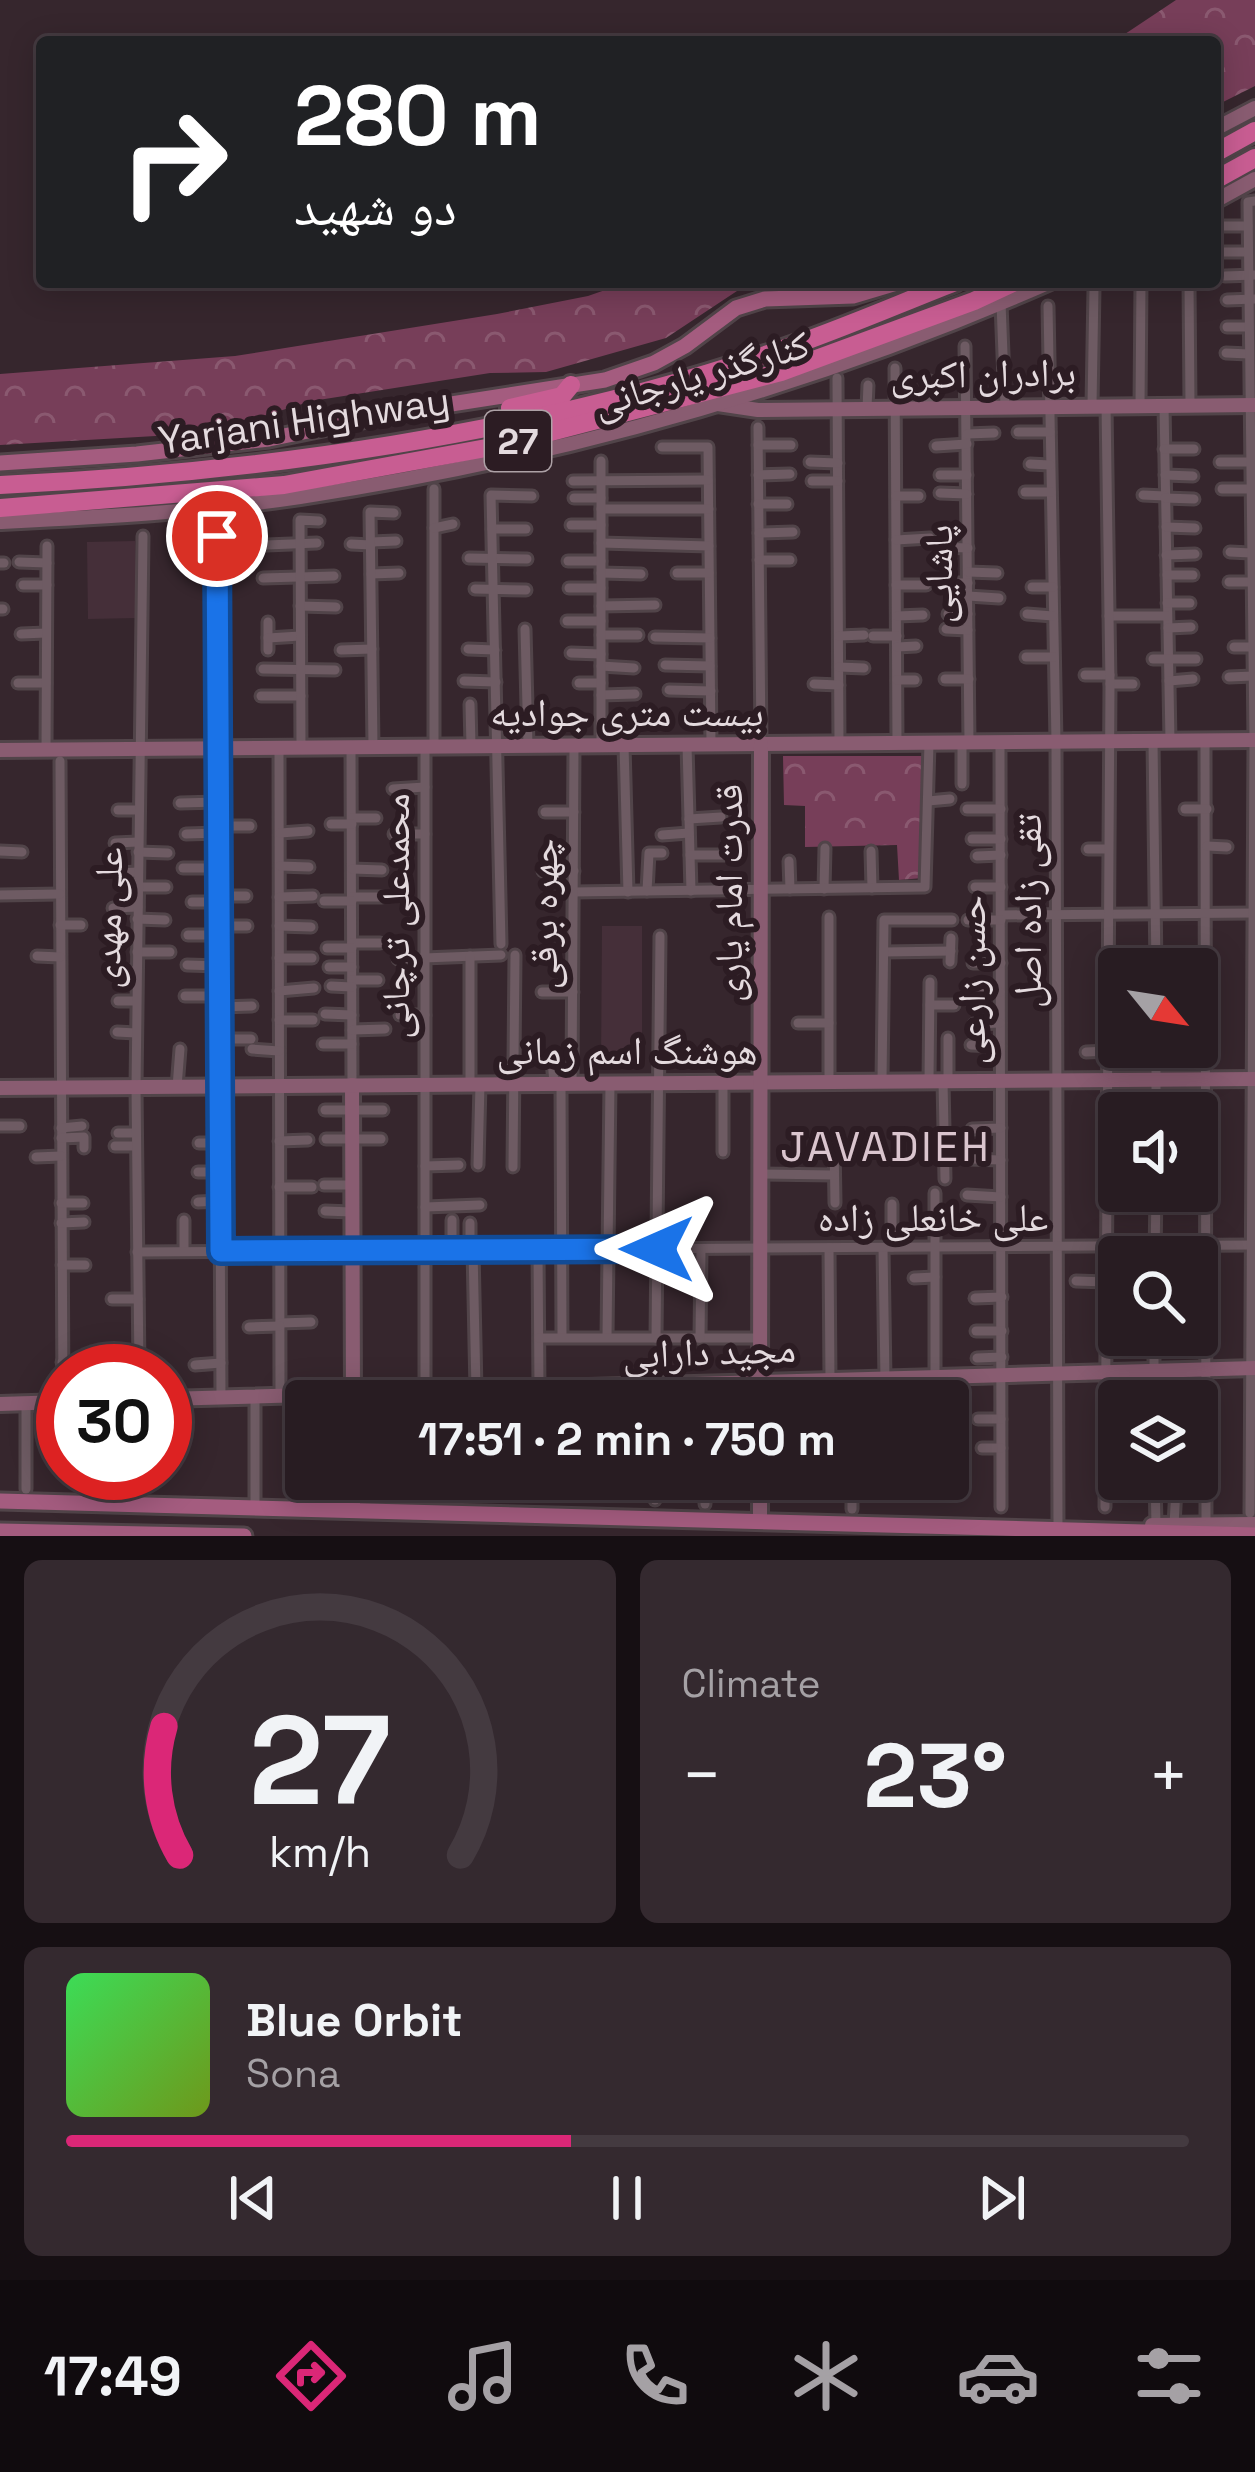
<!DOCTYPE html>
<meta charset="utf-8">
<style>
body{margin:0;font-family:"Space Grotesk","Noto Naskh Arabic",sans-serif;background:#34292f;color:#f1f3f6;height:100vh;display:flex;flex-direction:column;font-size:45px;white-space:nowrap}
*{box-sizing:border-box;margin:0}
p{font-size:39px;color:#a5a1a5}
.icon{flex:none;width:66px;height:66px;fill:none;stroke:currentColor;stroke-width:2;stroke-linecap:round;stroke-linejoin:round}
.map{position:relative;height:1536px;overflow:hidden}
.side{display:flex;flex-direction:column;gap:24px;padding:24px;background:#160f13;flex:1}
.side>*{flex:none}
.hud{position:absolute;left:36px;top:36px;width:1185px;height:252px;border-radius:12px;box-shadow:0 6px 30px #0003,0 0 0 3px #443a40;background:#202124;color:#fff;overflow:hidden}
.needle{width:78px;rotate:120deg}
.controls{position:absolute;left:1098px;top:948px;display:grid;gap:24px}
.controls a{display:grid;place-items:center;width:120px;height:120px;border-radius:12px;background:#281c22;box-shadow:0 6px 30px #0003,0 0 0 3px #443a40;font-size:60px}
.speed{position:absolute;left:36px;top:1344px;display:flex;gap:24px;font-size:60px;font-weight:700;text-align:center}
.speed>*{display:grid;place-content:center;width:156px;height:156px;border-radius:50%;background:#281c22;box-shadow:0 6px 30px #0003,0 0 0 3px #443a40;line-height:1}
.speed .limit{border:18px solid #d22;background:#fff;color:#111}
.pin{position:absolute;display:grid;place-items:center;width:102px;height:102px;color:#fff;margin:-51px;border:6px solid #fff;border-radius:50%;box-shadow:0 3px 12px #0007}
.me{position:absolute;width:132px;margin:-66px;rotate:270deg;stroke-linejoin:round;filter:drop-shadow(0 0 9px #0008)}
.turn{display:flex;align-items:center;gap:42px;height:252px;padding:0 60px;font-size:54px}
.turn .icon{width:156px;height:156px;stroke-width:2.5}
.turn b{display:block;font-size:84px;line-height:102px}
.big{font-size:90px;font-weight:700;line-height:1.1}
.side .widget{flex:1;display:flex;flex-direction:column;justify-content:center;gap:18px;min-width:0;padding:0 42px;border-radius:18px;background:#34292f}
.side .dial{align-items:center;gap:0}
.dial svg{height:312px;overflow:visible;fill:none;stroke:#443a40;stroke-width:7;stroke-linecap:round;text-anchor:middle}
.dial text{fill:#f1f3f6;stroke:none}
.song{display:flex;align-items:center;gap:36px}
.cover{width:144px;height:144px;border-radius:18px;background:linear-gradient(135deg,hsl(130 70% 55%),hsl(80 70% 35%))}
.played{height:12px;border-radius:6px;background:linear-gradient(90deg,#db2777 45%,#443a40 45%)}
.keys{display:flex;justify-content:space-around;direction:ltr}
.heat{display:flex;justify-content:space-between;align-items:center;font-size:66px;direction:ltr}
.side .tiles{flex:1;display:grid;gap:24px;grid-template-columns:1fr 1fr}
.widget:last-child{grid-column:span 2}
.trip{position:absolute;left:285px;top:1380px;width:684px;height:120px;border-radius:12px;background:#281c22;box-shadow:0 6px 30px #0003,0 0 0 3px #443a40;font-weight:700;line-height:120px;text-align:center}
.tabs{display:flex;height:192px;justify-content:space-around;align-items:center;background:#100b0e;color:#a5a1a5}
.tabs .icon{width:84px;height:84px}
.tabs .active{color:#db2777}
.tabs b{font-size:54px;color:#f1f3f6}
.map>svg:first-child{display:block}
.built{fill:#452f39}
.forest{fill:url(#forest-crowns)}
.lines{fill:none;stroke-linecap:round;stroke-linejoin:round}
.street-casing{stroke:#514449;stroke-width:15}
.secondary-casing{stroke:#514449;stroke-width:20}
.primary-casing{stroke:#514449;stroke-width:21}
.highway-casing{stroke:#514449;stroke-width:24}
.street{stroke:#6e5b63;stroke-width:9}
.secondary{stroke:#895c71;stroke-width:14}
.primary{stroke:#a45c7f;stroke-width:15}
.highway{stroke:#c85d92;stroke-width:18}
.route-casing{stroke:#114b97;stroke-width:30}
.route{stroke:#1a73e8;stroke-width:21}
.labels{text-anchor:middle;stroke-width:12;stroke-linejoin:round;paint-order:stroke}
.shield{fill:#2c1c23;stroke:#ada1a6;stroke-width:3}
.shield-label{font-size:36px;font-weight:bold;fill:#e4dade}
.street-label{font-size:39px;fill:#e4dade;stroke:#2c1c23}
.neighbourhood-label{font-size:42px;letter-spacing:3px;fill:#dac5ce;stroke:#2c1c23}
</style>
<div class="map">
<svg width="1255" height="1536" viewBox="0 0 1255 1536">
<defs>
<pattern id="forest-crowns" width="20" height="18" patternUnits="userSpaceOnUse" patternTransform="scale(3)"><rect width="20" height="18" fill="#773e59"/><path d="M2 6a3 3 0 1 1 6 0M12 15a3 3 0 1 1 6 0" fill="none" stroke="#8a5970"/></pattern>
</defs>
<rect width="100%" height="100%" fill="#36262d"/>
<g class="built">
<path d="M135,541L137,618L88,619L87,542Z"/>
<path d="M602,926H642V1068H601Z"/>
</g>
<g class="forest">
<path d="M1176,0H1255V86L1215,106V42H1113Z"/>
<path d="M628,282H733L737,291L666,338L546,372L490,373L312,401L230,426L190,434L0,445V374L235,356L497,314L588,296Z"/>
<path d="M783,756H924L923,878L899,880L897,845L805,847V806L784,805Z"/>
</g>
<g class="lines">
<g class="street-casing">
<g id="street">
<path d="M1224,226H1248"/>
<path d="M1224,252H1248"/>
<path d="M1225,276L1255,275"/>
<path d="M1189,282L1190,405"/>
<path d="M1227,300L1255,299"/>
<path d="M1001,303L1005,406"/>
<path d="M1048,306L1056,742L1058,1527"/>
<path d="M1227,327H1249"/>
<path d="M965,346L969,742"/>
<path d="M1226,353L1249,354"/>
<path d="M895,368L897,743"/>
<path d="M837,378L839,743"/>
<path d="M1092,405L1094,288"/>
<path d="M1140,405L1141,282"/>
<path d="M1164,405L1170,741"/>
<path d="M928,406L930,381"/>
<path d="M867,408L868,385"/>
<path d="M758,427L761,744"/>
<path d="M1018,432H1050"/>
<path d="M967,434L994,433"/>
<path d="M758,445H791"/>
<path d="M936,446L967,444"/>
<path d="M662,447H708L711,744"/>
<path d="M1164,449H1194"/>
<path d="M810,462L838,463"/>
<path d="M1220,462H1251"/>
<path d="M1030,464L1050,465"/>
<path d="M758,475L790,474"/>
<path d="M940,475H967"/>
<path d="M1165,475L1193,476"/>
<path d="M573,481L708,480"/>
<path d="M812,481H838"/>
<path d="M434,489V747"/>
<path d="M1222,489H1253"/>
<path d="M1025,492H1051"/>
<path d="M940,493L967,494"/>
<path d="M1143,495L1165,496"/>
<path d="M896,496H919"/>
<path d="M574,498H601"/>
<path d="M1165,498L1194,499"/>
<path d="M758,504H787"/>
<path d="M601,509H709"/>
<path d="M571,525H601"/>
<path d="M1166,527L1195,528"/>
<path d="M434,528L453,524"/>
<path d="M492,529H526"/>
<path d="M759,533L793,532"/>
<path d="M217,535L221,1398"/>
<path d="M896,540L930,538"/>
<path d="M371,542L396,541"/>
<path d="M601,543L709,546"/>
<path d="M351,544L371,545"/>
<path d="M266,545L317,543"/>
<path d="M940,547L968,548"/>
<path d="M1230,552L1251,553"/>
<path d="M1166,555L1195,554"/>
<path d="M469,558L527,559"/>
<path d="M759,560H790"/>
<path d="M568,561H601"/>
<path d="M19,562L47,563"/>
<path d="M0,563H4"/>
<path d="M968,572L997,573"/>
<path d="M601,573L641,574"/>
<path d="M677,573H709"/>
<path d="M371,574L399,573"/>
<path d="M1167,575H1193"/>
<path d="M263,578L334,576"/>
<path d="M1229,582H1252"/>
<path d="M944,583H968"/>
<path d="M23,585H47"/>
<path d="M896,585H926"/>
<path d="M1032,587H1053"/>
<path d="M569,588H601"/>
<path d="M475,589L526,590"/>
<path d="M968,596L999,598"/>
<path d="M1167,603H1190"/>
<path d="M300,606L336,607"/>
<path d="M601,606L655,605"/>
<path d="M0,609H3"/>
<path d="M948,614H968"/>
<path d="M1027,614L1053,616"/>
<path d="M897,616L923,615"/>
<path d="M1109,616H1167"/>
<path d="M567,621H601"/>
<path d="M268,622V650"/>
<path d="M1168,628L1191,627"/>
<path d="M525,629L528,746"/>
<path d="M946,629L968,630"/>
<path d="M21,634L46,633"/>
<path d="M601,635H638"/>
<path d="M839,636L864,635"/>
<path d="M873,636H897"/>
<path d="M655,637L710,638"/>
<path d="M268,638L300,636"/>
<path d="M897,647L916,646"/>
<path d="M1234,647H1253"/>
<path d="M468,649L495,650"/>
<path d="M341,650L372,649"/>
<path d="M571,653L601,654"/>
<path d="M1026,657H1054"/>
<path d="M1153,659H1196"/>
<path d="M665,665L710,666"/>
<path d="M601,666L634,668"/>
<path d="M839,667L864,668"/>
<path d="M263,669L335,670"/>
<path d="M1085,675H1110"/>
<path d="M1229,677L1253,676"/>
<path d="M945,679H969"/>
<path d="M897,680H915"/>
<path d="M464,681L496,682"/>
<path d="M1169,681L1193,679"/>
<path d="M18,683H46"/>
<path d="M579,683H601"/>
<path d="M814,684L839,685"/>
<path d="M1110,684H1133"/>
<path d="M669,690L711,691"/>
<path d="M601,695L635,694"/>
<path d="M261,696H301"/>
<path d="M470,704L471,746"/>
<path d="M1205,740L1206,1525"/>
<path d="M1153,741L1156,969"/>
<path d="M962,742V784"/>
<path d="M1000,742L1001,1507"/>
<path d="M601,745V461"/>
<path d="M624,745L628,892"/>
<path d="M687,745L691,891"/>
<path d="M351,747L352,1085"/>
<path d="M373,747L370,512L394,513"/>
<path d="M279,748L280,1396"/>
<path d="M301,748L300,520L319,521"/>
<path d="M46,750L47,546"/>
<path d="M60,761L63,1402"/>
<path d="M393,789L425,787"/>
<path d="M928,801L950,799"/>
<path d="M180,803L218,802"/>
<path d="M967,809H1001"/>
<path d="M1185,809H1207"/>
<path d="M118,810H138"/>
<path d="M545,812H574"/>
<path d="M352,818H376"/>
<path d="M689,819L721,817"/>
<path d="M331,824H352"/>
<path d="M218,826H250"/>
<path d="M280,833L308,831"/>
<path d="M186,834L219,833"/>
<path d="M394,834H425"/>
<path d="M662,835L689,833"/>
<path d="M972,839H1001"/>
<path d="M115,843L138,842"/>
<path d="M1207,846L1227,847"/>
<path d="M1088,849H1108"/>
<path d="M0,851L22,852"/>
<path d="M871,851L872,888"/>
<path d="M138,852L168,853"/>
<path d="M690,855H730"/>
<path d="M977,856L1001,855"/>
<path d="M789,861L790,889"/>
<path d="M280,866L309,867"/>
<path d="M183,868H219"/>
<path d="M352,869L382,870"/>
<path d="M543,871H574"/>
<path d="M118,873L138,872"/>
<path d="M138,887H166"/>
<path d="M975,887H1001"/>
<path d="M824,889L825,848"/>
<path d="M647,891L649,853H662"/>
<path d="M573,892L925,887L929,743"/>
<path d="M0,895L60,894"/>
<path d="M219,896H246"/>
<path d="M279,897L313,896"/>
<path d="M352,897H382"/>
<path d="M324,901H352"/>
<path d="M192,902H219"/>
<path d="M113,908L138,907"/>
<path d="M1001,915L1253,913"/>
<path d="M829,917V1082"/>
<path d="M137,919L165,920"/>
<path d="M968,920H1001"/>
<path d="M60,925H81"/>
<path d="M219,926H247"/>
<path d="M279,926L311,927"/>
<path d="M188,935H219"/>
<path d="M116,937L137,938"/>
<path d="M352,943H380"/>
<path d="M501,944L491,495L532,496"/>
<path d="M327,948H352"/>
<path d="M398,948V959L501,955"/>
<path d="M137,952H170"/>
<path d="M884,952L951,951"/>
<path d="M37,956L60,957"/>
<path d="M470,956V1084"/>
<path d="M279,958H312"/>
<path d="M950,962L951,938"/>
<path d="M973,963H1001"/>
<path d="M187,965L220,966"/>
<path d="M329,967H352"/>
<path d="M117,971H137"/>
<path d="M352,980H378"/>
<path d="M331,986L352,987"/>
<path d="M279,991L314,988"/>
<path d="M970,991L1000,992"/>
<path d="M542,992H573"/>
<path d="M185,996H220"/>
<path d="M118,1001H136"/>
<path d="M930,1005H954"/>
<path d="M220,1007L252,1006"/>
<path d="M325,1014L352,1015"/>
<path d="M400,1015H425"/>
<path d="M279,1020H313"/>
<path d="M798,1023H829"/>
<path d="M974,1024L1000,1023"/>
<path d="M352,1030L385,1029"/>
<path d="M117,1032L136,1033"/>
<path d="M220,1039H251"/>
<path d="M323,1044H352"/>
<path d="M971,1045L1000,1046"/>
<path d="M252,1049L279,1051"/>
<path d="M1086,1052L1109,1051"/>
<path d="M552,1059L554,1084"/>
<path d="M882,1081L884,920H952"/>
<path d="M929,1081L930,982"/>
<path d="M943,1081L945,1179"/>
<path d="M948,1081V1038"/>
<path d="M723,1083V1152"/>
<path d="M561,1084L562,1337"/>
<path d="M572,1084L574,746"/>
<path d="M177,1087L180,1049"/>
<path d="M325,1110H383"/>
<path d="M1156,1113V1047"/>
<path d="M0,1126H20"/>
<path d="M61,1128L82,1126"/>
<path d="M972,1129L1001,1128"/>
<path d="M118,1133H136"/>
<path d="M61,1138L84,1137V1148"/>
<path d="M326,1139H381"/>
<path d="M279,1141L308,1140"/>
<path d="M199,1143H221"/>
<path d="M834,1143L835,1203"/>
<path d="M115,1146H136"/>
<path d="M36,1157L61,1156"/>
<path d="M970,1159L1001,1160"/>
<path d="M478,1165L480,1084"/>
<path d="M425,1166L459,1165"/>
<path d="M513,1167L515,955"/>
<path d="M198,1172H221"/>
<path d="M761,1174L834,1175"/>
<path d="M324,1185H353"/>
<path d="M279,1187H312"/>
<path d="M967,1195L1001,1197"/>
<path d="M198,1202L221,1201"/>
<path d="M61,1203H83"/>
<path d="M892,1204V1247"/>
<path d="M425,1207L480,1205"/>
<path d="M325,1211L352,1212"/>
<path d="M184,1220V1251"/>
<path d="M452,1220V1250"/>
<path d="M61,1223L84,1222"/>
<path d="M470,1223V1249"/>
<path d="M829,1248L830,1380"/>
<path d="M883,1248L885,1379"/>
<path d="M473,1249L476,1390"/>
<path d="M538,1249L539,1389"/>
<path d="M137,1252L1252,1245"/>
<path d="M1155,1257L1156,1191"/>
<path d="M62,1265H85"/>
<path d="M914,1278L935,1277"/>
<path d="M1076,1281L1107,1282"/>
<path d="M975,1298L1002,1297"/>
<path d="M112,1299H138"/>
<path d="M280,1323L311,1322"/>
<path d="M249,1327L280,1326"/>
<path d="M976,1331H1002"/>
<path d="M1154,1335V1401"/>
<path d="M607,1337L610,1083"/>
<path d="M539,1338H760"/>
<path d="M656,1338L660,936"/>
<path d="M700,1338L701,1249"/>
<path d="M977,1358L1002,1357"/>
<path d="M62,1362L84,1361"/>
<path d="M115,1362L139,1361"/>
<path d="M195,1365L221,1363"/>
<path d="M139,1371L136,1087L143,536"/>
<path d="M935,1377V1193"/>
<path d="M852,1380V1401"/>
<path d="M425,1392V747"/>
<path d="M255,1397V1508"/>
<path d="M26,1403V1489"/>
<path d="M978,1419H1001"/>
<path d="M982,1448H1001"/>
<path d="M852,1479V1509"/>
<path d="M1155,1479L1156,1525"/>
<path d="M655,1500V1479"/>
<path d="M705,1504V1479"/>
<path d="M1105,1507L1110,684L1106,405"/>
<path d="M1250,1513L1254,740L1248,202L1255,201"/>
<path d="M1174,1525L1176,1488"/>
</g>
</g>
<g class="secondary-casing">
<g id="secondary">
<path d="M1215,129L1255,108"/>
<path d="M1215,201L1255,179"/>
<path d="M718,404L758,410L1255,405"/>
<path d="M0,522C100,517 201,512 300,497C558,458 811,387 1050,282"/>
<path d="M0,750L1255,740"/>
<path d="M352,1085L353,1398"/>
<path d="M0,1088L1255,1079"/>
<path d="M165,1399L1255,1368"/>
<path d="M760,1401L761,744"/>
<path d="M0,1404L63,1402"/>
<path d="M353,1479V1510"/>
<path d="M760,1479V1520"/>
<path d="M1152,1525L1255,1524"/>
</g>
</g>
<g class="primary-casing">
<g id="primary">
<path d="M0,463L137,454L269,439L406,411L605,380L654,363L685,346L736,308L765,299L853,296L900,282"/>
<path d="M0,1501L1255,1535"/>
<path d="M0,1531L244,1536"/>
</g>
</g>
<g class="highway-casing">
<g id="highway">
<path d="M1215,153L1255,131"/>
<path d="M1215,180L1255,158"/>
<path d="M510,408L562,396L571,385"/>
<path d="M0,485C255,473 535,434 777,351C837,331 896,305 955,282"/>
<path d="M0,508L284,485L497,446L781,372L974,301L1015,282"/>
</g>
</g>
<use href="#street" class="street"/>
<use href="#secondary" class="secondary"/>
<use href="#primary" class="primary"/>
<use href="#highway" class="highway"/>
</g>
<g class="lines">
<g class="route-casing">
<path id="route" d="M217,536L221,1251L657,1249"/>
</g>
<use href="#route" class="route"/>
</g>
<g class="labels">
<rect class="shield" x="485" y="411" width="66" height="60" rx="9"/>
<g class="shield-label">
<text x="518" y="454">27</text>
</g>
<g class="street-label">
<text transform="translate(701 373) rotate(-16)" y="14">کنارگذر یارجانی</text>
<text transform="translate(983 373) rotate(-1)" y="14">برادران اکبری</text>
<text transform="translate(304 420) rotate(-8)" y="14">Yarjani Highway</text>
<text transform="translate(938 574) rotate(-90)" y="14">پاشایی</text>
<text x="627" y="726">بیست متری جوادیه</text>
<text transform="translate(728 893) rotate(-90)" y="14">قدرت امام یاری</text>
<text transform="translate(1027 911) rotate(-90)" y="14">تقی زاده اصل</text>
<text transform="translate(543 914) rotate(-90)" y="14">چهره برقی</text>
<text transform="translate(395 916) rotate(-90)" y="14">محمدعلی ترچانی</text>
<text transform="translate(107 918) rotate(-89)" y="14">علی مهدی</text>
<text transform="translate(971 980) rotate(-90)" y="14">حسن زارعی</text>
<text x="627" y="1064">هوشنگ اسم زمانی</text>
<text x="933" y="1231">علی خانعلی زاده</text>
<text transform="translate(709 1351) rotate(-2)" y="14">مجید دارابی</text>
</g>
<g class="neighbourhood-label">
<text x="886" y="1161">JAVADIEH</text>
</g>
</g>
</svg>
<div class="controls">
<a><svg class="needle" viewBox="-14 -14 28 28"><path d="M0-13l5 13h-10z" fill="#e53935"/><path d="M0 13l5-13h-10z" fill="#a5a1a5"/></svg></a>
<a><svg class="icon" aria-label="sound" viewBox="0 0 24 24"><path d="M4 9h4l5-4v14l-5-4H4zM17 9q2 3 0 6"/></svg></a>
<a><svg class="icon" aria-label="search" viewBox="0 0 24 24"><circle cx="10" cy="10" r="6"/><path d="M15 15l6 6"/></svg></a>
<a><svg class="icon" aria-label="layers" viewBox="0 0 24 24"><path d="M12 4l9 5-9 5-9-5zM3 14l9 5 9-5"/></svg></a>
</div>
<div class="speed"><div class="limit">30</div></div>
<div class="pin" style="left:217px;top:536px;background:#d93025"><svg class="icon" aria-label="arrive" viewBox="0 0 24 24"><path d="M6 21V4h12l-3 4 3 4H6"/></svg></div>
<svg class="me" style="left:657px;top:1249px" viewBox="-20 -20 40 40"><path d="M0-17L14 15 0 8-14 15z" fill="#1a73e8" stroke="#fff" stroke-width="4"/></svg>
<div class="trip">17:51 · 2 min · 750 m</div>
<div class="hud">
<div class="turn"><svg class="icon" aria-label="right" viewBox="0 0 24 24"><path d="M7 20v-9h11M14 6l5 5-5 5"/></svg><div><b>280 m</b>دو شهید</div></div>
</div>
</div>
<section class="side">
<div class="tiles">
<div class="widget dial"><svg viewBox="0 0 100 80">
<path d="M14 69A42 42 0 1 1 86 69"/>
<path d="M14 69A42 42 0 0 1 10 36" stroke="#db2777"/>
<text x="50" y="56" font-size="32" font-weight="700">27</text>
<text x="50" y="72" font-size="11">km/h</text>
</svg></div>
<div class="widget"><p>Climate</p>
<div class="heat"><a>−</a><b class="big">23°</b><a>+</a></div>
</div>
<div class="widget">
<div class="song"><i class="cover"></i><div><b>Blue Orbit</b><p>Sona</p></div></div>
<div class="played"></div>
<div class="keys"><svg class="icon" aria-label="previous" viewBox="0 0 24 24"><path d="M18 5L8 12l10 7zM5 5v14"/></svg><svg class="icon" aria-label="pause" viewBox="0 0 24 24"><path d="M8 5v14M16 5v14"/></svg><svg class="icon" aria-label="next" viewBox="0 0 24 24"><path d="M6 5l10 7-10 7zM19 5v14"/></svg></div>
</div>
</div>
</section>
<nav class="tabs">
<b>17:49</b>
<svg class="icon active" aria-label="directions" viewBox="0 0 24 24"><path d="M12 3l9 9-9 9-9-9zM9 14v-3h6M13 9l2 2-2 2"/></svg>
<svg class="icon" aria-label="music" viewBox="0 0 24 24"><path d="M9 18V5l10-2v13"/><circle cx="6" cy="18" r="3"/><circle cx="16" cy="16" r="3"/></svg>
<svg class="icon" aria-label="phone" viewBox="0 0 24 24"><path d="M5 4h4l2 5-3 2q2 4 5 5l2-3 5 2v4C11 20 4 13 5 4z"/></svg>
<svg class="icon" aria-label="climate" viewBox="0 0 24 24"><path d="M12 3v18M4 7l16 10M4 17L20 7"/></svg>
<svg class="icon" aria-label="car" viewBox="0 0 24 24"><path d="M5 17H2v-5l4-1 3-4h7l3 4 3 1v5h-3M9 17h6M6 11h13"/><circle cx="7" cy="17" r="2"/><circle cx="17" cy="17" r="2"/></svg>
<svg class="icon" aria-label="filters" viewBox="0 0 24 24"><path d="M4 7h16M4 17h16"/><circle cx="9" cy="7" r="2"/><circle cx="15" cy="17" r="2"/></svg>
</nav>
